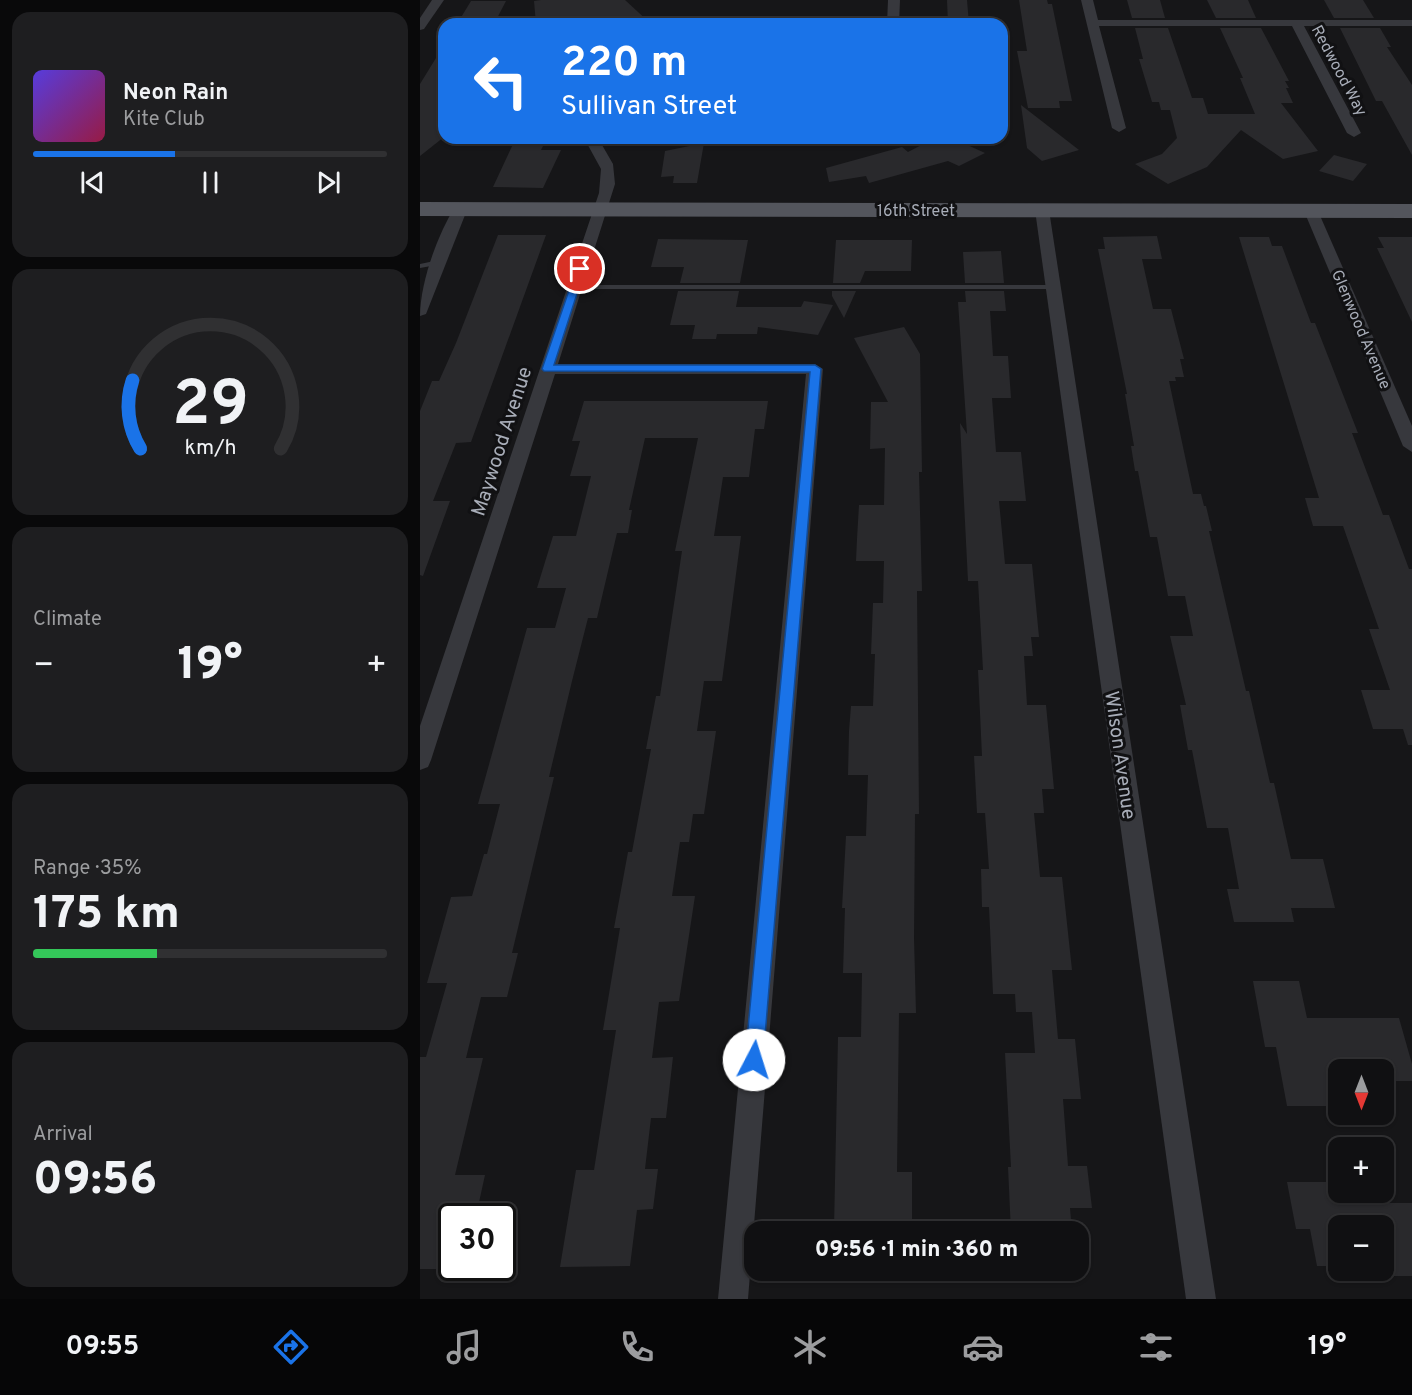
<!DOCTYPE html>
<meta charset="utf-8">
<style>
body{margin:0;font-family:Overpass,sans-serif;background:#1e1e20;color:#f1f3f6;height:100vh;display:flex;flex-direction:column;font-size:22px;white-space:nowrap}
*{box-sizing:border-box;margin:0}
p{font-size:20px;color:#9c9d9f}
.icon{flex:none;width:33px;height:33px;fill:none;stroke:currentColor;stroke-width:2;stroke-linecap:round;stroke-linejoin:round}
.map{position:relative;flex:1;overflow:hidden}
.sheet{display:flex;flex-direction:column;gap:12px;padding:12px;background:#09090a;width:420px}
.sheet>*{flex:none}
.top-card{position:absolute;left:18px;top:18px;width:570px;height:126px;border-radius:18px;box-shadow:0 2px 4px #0004,0 0 0 2px #303032;background:#1a73e8;color:#fff;overflow:hidden}
.needle{width:39px;rotate:180deg}
.tools{position:absolute;left:908px;top:1059px;display:grid;gap:12px}
.tools a{display:grid;place-items:center;width:66px;height:66px;border-radius:12px;background:#101012;box-shadow:0 2px 4px #0004,0 0 0 2px #303032;font-size:30px}
.speed{position:absolute;left:18px;top:1203px;display:flex;gap:12px;font-size:30px;font-weight:700;text-align:center}
.speed>*{display:grid;place-content:center;width:78px;height:78px;border-radius:50%;background:#101012;box-shadow:0 2px 4px #0004,0 0 0 2px #303032;line-height:1}
.speed .limit{border:3px solid #111;border-radius:9px;background:#fff;color:#111}
.pin{position:absolute;display:grid;place-items:center;width:51px;height:51px;color:#fff;margin:-26px;border:3px solid #fff;border-radius:50%;box-shadow:0 2px 6px #0007}
.me{position:absolute;width:66px;margin:-33px;rotate:5deg;stroke-linejoin:round;filter:drop-shadow(0 0 4px #0008)}
.turn{display:flex;align-items:center;gap:21px;height:126px;padding:0 24px;font-size:27px}
.turn .icon{width:78px;height:78px;stroke-width:2.5}
.turn b{display:block;font-size:42px;line-height:51px}
.big{font-size:45px;font-weight:800;line-height:1.1}
.sheet .tile{flex:1;display:flex;flex-direction:column;justify-content:center;gap:9px;min-width:0;padding:0 21px;border-radius:18px;background:#1e1e20}
.sheet .dial{align-items:center;gap:0}
.dial svg{height:156px;overflow:visible;fill:none;stroke:#303032;stroke-width:7;stroke-linecap:round;text-anchor:middle}
.dial text{fill:#f1f3f6;stroke:none}
.song{display:flex;align-items:center;gap:18px}
.cover{width:72px;height:72px;border-radius:9px;background:linear-gradient(135deg,hsl(250 70% 55%),hsl(340 70% 35%))}
.played{height:6px;border-radius:3px;background:linear-gradient(90deg,#1a73e8 40%,#303032 40%)}
.keys{display:flex;justify-content:space-around;direction:ltr}
.heat{display:flex;justify-content:space-between;align-items:center;font-size:33px;direction:ltr}
.charge{height:9px;border-radius:4px;background:linear-gradient(90deg,#34c759 35%,#303032 0)}
.trip{position:absolute;left:324px;top:1221px;width:345px;height:60px;border-radius:18px;background:#101012;box-shadow:0 2px 4px #0004,0 0 0 2px #303032;font-weight:800;line-height:60px;text-align:center}
.tab-bar{display:flex;height:96px;justify-content:space-around;align-items:center;background:#060607;color:#9c9d9f}
.tab-bar .icon{width:42px;height:42px}
.tab-bar .active{color:#1a73e8}
.tab-bar b{font-size:27px;color:#f1f3f6}
main{display:flex;flex:1;min-height:0}
.map>svg:first-child{display:block}
.building{fill:#29292c}
.lines{fill:none;stroke-linecap:round;stroke-linejoin:round}
.lane{fill:#37383d;fill-rule:evenodd}
.street{fill:#37383d;fill-rule:evenodd}
.primary{fill:#53555c;fill-rule:evenodd}
.route{fill:#1a73e8;stroke:#114b97;stroke-width:1.5}
.labels{text-anchor:middle;stroke-width:6;stroke-linejoin:round;paint-order:stroke}
.far-street-label{font-size:16px;fill:#a8adb8;stroke:#111113}
.street-label{font-size:20px;fill:#a8adb8;stroke:#111113}
</style>
<main>
<section class="sheet">
<div class="tile">
<div class="song"><i class="cover"></i><div><b>Neon Rain</b><p>Kite Club</p></div></div>
<div class="played"></div>
<div class="keys"><svg class="icon" aria-label="previous" viewBox="0 0 24 24"><path d="M18 5L8 12l10 7zM5 5v14"/></svg><svg class="icon" aria-label="pause" viewBox="0 0 24 24"><path d="M8 5v14M16 5v14"/></svg><svg class="icon" aria-label="next" viewBox="0 0 24 24"><path d="M6 5l10 7-10 7zM19 5v14"/></svg></div>
</div>
<div class="tile dial"><svg viewBox="0 0 100 80">
<path d="M14 69A42 42 0 1 1 86 69"/>
<path d="M14 69A42 42 0 0 1 10 34" stroke="#1a73e8"/>
<text x="50" y="56" font-size="32" font-weight="700">29</text>
<text x="50" y="72" font-size="11">km/h</text>
</svg></div>
<div class="tile"><p>Climate</p>
<div class="heat"><a>−</a><b class="big">19°</b><a>+</a></div>
</div>
<div class="tile"><p>Range · 35%</p><b class="big">175 km</b><div class="charge"></div></div>
<div class="tile"><p>Arrival</p><b class="big">09:56</b></div>
</section>
<div class="map">
<svg width="992" height="1299" viewBox="0 0 992 1299">
<rect width="100%" height="100%" fill="#161618"/>
<g class="building">
<path d="M121,0H205L231,24H116L114,1Z"/>
<path d="M527,0H547L549,24H528Z"/>
<path d="M599,0H627L628,4H632L652,101H639L640,108H608L597,51H607Z"/>
<path d="M707,0H740L745,18H712Z"/>
<path d="M787,0H828L836,18H796Z"/>
<path d="M904,0H943L954,18H914Z"/>
<path d="M51,1H86L74,24H37Z"/>
<path d="M715,28H748L772,98H783L788,114H835L820,78H823L800,28H841L869,81H865L869,88H866L873,103H861L898,151L863,159L821,130L787,167L748,184L715,164L742,154L757,138L750,110H741L739,102H732L719,59H723Z"/>
<path d="M920,28H960L971,47H967L992,85V155L962,101H956Z"/>
<path d="M24,45V137L0,156V84Z"/>
<path d="M601,105L659,150L622,161L607,148Z"/>
<path d="M515,138H532L565,153L539,166L528,161L449,183L446,176L409,182L406,168L482,147L488,152Z"/>
<path d="M94,142H125L121,150H141L123,188L73,187Z"/>
<path d="M284,143L277,183H253L254,176L241,177L245,151Z"/>
<path d="M914,155L947,164L933,181L899,171Z"/>
<path d="M78,235H126L51,442L36,443L13,501H30L3,576L0,575V411L12,381H19L36,343Z"/>
<path d="M737,236L742,259H722L733,309H751L764,359H760L764,377H755L756,381H749L773,494H781L784,506H786L792,531H789L826,691H829L850,783H854L871,859H903L915,908H871L874,922H814L807,889H819L808,828H787L772,750H768L760,705H766L750,636H773L765,596H748L737,537H730L718,471H715L711,446H714L705,394H707L678,249H685L683,237Z"/>
<path d="M819,237H849L852,246H862L891,323H895L938,433H932L963,515H969L989,569H992V745H988L983,729H953L941,690H970L949,629H959L923,526H893L885,498H899Z"/>
<path d="M958,237H992V322L957,248H964Z"/>
<path d="M238,239L328,240L320,283H260L264,267H231Z"/>
<path d="M416,240H492L491,271H445L440,283H413Z"/>
<path d="M581,251L584,283H545L543,252Z"/>
<path d="M258,291H319L316,307H381L384,301L413,305L398,335L338,327L337,334H297L296,339H272L275,325H250Z"/>
<path d="M412,291H436L424,318L412,296Z"/>
<path d="M545,291H584L586,311H570L573,356H588L591,398H572L576,452H601L606,501H579L585,564H612L619,637H611L613,656H604L607,705H626L634,789H622L624,813H614L620,877H642L652,970H632L638,1039H655L661,1099H643L648,1166H667L672,1208H650L652,1232H591L588,1167H591L585,1053H615L612,1012H596L595,994H573L569,907H562L561,869H569L565,813H557L554,756H562L558,670H563L558,581H548L540,423L547,434L538,302H546Z"/>
<path d="M484,327L500,354L502,472H499L502,591H497L499,814H495L494,938L496,1013H479L477,1172H492V1232H432V1228H414L418,1037H441L442,973H423L425,908H422L426,836H446L448,775H428L429,731L431,706H453L455,654H451L453,603H463L464,561H436L437,539L439,505H464L465,448L450,449L451,402H468L434,338Z"/>
<path d="M164,401H348L344,429H335L329,477H303L294,536H321L302,681H284L277,731H296L284,814H273L269,842H260L252,896H275L259,1001L239,1002L232,1058L253,1057L246,1118H231L225,1169H238L233,1209L217,1210L210,1266L140,1267L156,1170H174L196,1030H183L200,928H194L208,852H212L231,749H226L236,696H240L262,551H255L278,438H225L209,510H212L208,533H197L177,618H168L152,681L129,777H134L92,953H98L87,997H61L46,1058H63L35,1175H65L56,1216H32V1269H0V1057H6L27,983H7L31,897L52,896L64,854H67L80,804H58L107,628H135L146,588H117L133,536H156L171,476H150L160,441H152Z"/>
<path d="M833,981H879L887,1018H979L992,1064V1081H963V1070H918V1106H867L856,1047H845Z"/>
<path d="M867,1182H918V1192H940L942,1203H992V1276H963V1226H918V1266H897L890,1229H876Z"/>
</g>
<g class="lines">
<g class="lane">
<path d="M19,260L23,262L22,264L0,268V264Z"/>
<path d="M151,285H633L637,287L633,289H154L150,287Z"/>
</g>
<g class="street">
<path d="M12,0H24L4,29L0,30V18Z"/>
<path d="M468,0H480L479,24H467Z"/>
<path d="M661,0H673L678,20H992V26H884L941,133L934,137L927,133L872,26H679L706,128L699,132L692,128Z"/>
<path d="M164,138H178L193,164L195,184L138,364H395L403,369L328,1299H298L386,374H135L11,760L8,767L0,770V726L179,193L181,169Z"/>
<path d="M40,206L47,210L6,314L0,316C0,284 17,235 35,207Z"/>
<path d="M622,206L629,210L796,1299H766L615,210Z"/>
<path d="M891,207L898,211L992,426V452L983,446L884,211Z"/>
</g>
<path class="primary" d="M0,202L992,204V218L0,216Z"/>
</g>
<path class="route" d="M157,267L165,269L134,365H395L401,369L343,1060L340,1066L334,1069L328,1066L325,1060L390,372L124,371L122,369Z"/>
<g class="labels">
<g class="far-street-label">
<text transform="translate(920 70) rotate(62)" y="6">Redwood Way</text>
<text x="496" y="216">16th Street</text>
<text transform="translate(942 329) rotate(67)" y="6">Glenwood Avenue</text>
</g>
<g class="street-label">
<text transform="translate(81 441) rotate(-72)" y="7">Maywood Avenue</text>
<text transform="translate(701 755) rotate(82)" y="7">Wilson Avenue</text>
</g>
</g>
</svg>
<div class="tools">
<a><svg class="needle" viewBox="-14 -14 28 28"><path d="M0-13l5 13h-10z" fill="#e53935"/><path d="M0 13l5-13h-10z" fill="#9c9d9f"/></svg></a>
<a>+</a>
<a>−</a>
</div>
<div class="speed"><div class="limit">30</div></div>
<div class="pin" style="left:160px;top:269px;background:#d93025"><svg class="icon" aria-label="arrive" viewBox="0 0 24 24"><path d="M6 21V4h12l-3 4 3 4H6"/></svg></div>
<svg class="me" style="left:334px;top:1060px" viewBox="-20 -20 40 40"><circle r="19" fill="#fff"/><path d="M0-13L10 11 0 6-10 11z" fill="#1a73e8"/></svg>
<div class="trip">09:56 · 1 min · 360 m</div>
<div class="top-card">
<div class="turn"><svg class="icon" aria-label="left" viewBox="0 0 24 24"><path d="M17 20v-9H6M10 6l-5 5 5 5"/></svg><div><b>220 m</b>Sullivan Street</div></div>
</div>
</div>
</main>
<nav class="tab-bar">
<b>09:55</b>
<svg class="icon active" aria-label="directions" viewBox="0 0 24 24"><path d="M12 3l9 9-9 9-9-9zM9 14v-3h6M13 9l2 2-2 2"/></svg>
<svg class="icon" aria-label="music" viewBox="0 0 24 24"><path d="M9 18V5l10-2v13"/><circle cx="6" cy="18" r="3"/><circle cx="16" cy="16" r="3"/></svg>
<svg class="icon" aria-label="phone" viewBox="0 0 24 24"><path d="M5 4h4l2 5-3 2q2 4 5 5l2-3 5 2v4C11 20 4 13 5 4z"/></svg>
<svg class="icon" aria-label="climate" viewBox="0 0 24 24"><path d="M12 3v18M4 7l16 10M4 17L20 7"/></svg>
<svg class="icon" aria-label="car" viewBox="0 0 24 24"><path d="M5 17H2v-5l4-1 3-4h7l3 4 3 1v5h-3M9 17h6M6 11h13"/><circle cx="7" cy="17" r="2"/><circle cx="17" cy="17" r="2"/></svg>
<svg class="icon" aria-label="filters" viewBox="0 0 24 24"><path d="M4 7h16M4 17h16"/><circle cx="9" cy="7" r="2"/><circle cx="15" cy="17" r="2"/></svg>
<b>19°</b>
</nav>
